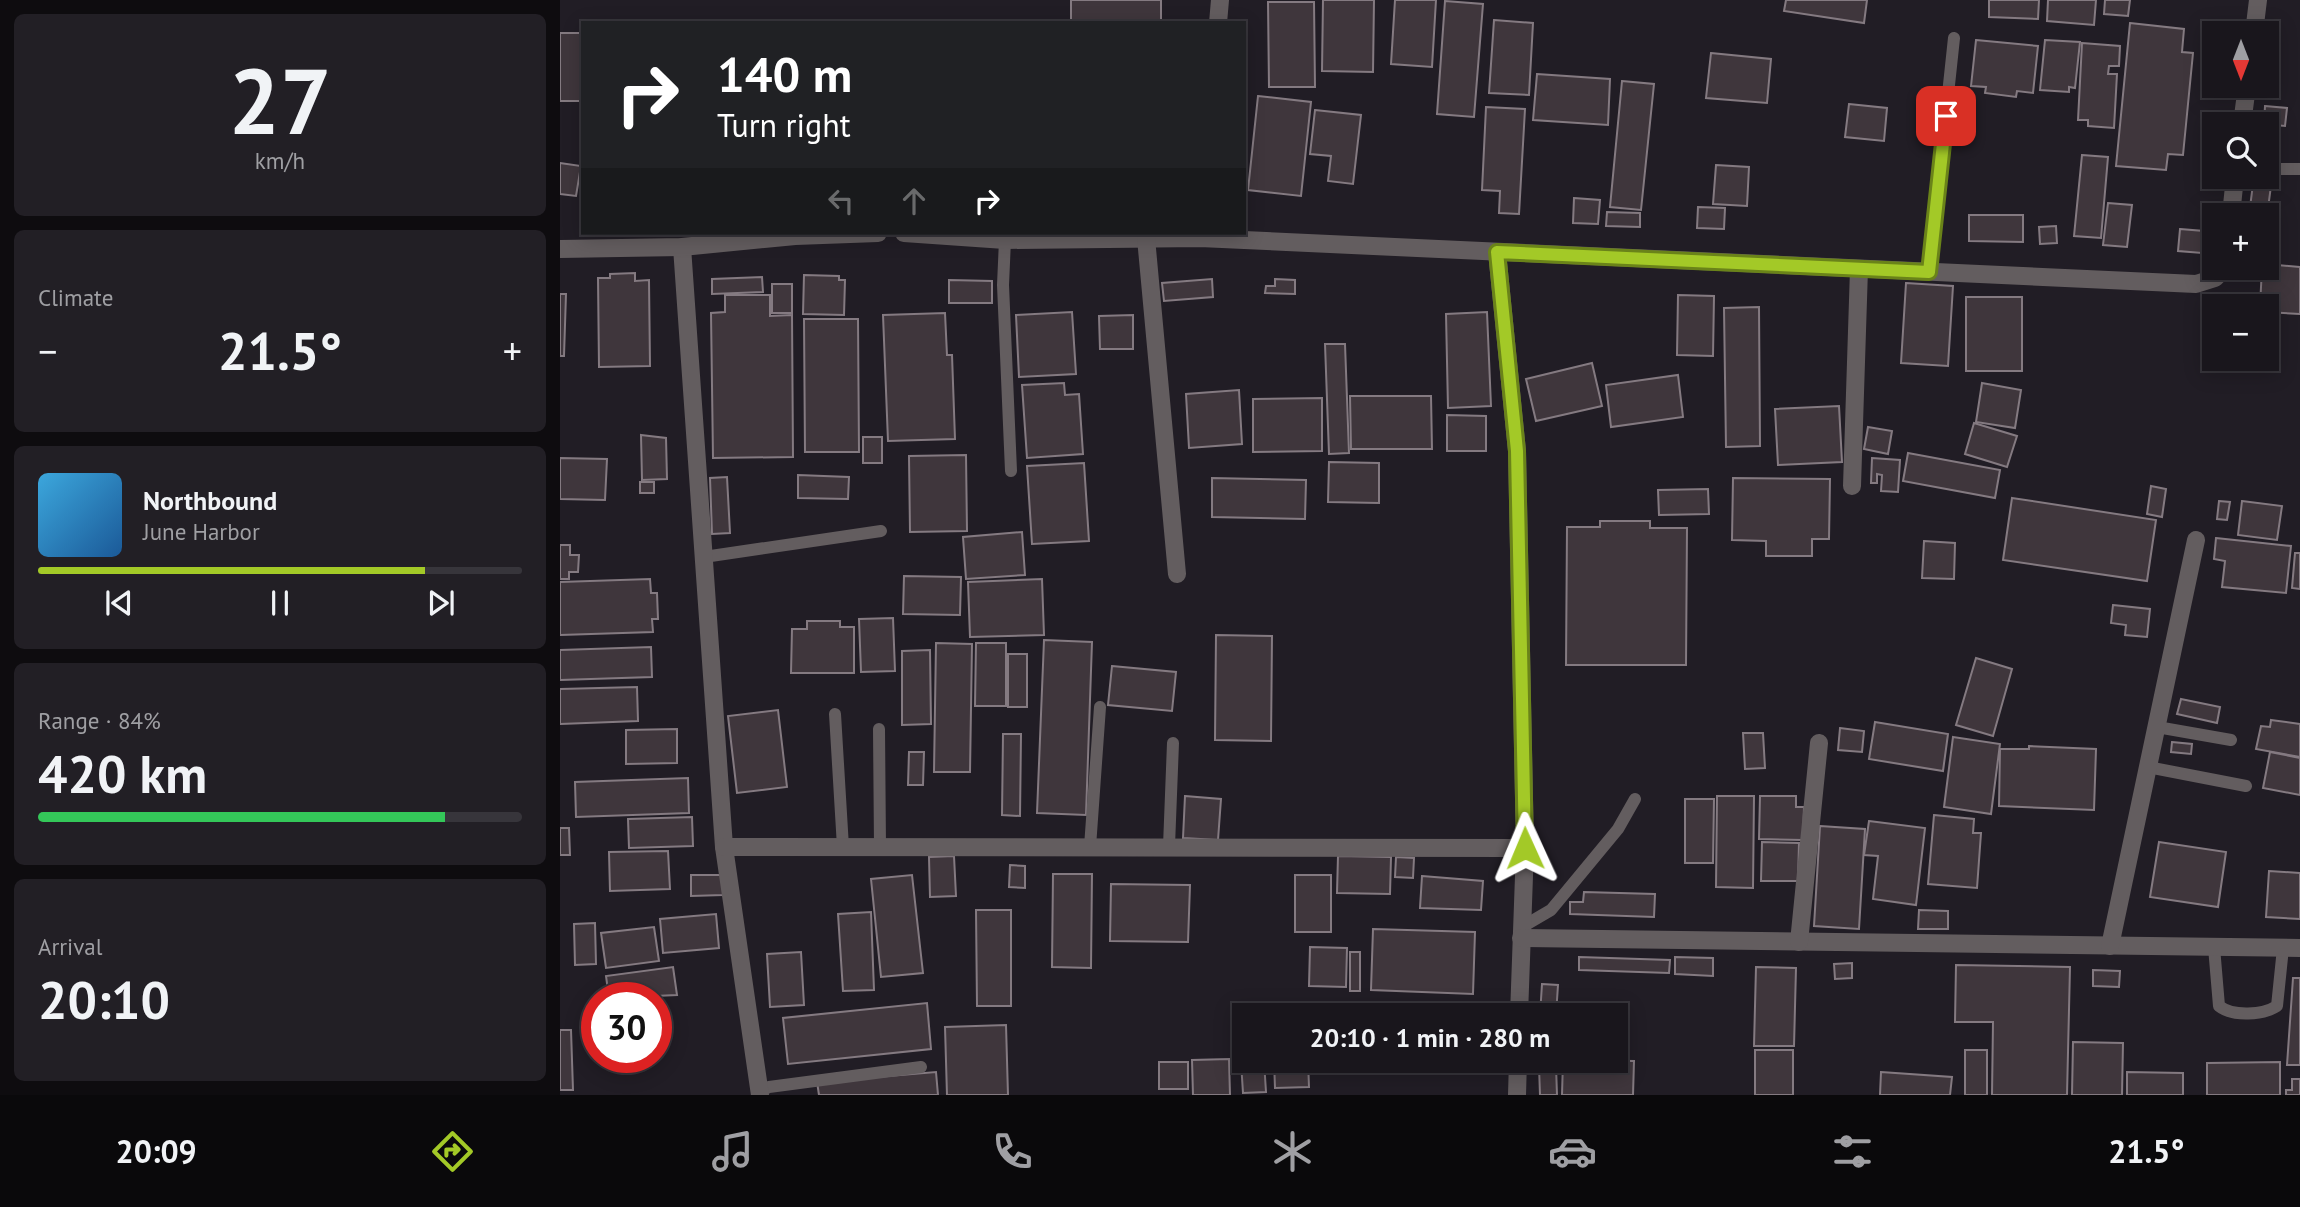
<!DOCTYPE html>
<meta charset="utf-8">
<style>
body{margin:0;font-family:"PT Sans",sans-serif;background:#221f25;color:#f1f3f6;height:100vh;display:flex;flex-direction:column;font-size:26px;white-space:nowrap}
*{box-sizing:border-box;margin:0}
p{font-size:23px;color:#9f9fa3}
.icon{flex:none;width:38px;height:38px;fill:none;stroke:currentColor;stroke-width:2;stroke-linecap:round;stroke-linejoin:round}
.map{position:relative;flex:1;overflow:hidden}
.drawer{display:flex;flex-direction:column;gap:14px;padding:14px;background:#0e0c0f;width:560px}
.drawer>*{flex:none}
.top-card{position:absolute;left:21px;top:21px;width:665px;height:214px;border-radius:0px;box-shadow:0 4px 18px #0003,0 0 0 2px #37353b;background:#202124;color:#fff;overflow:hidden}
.needle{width:46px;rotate:180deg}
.fabs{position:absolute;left:1642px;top:21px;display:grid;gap:14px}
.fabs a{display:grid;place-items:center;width:77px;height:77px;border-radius:0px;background:#19161c;box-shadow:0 4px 18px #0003,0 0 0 2px #37353b;font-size:35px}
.speed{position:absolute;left:21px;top:982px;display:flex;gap:14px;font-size:35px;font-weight:700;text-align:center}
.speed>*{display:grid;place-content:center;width:91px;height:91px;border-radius:50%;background:#19161c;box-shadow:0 4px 18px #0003,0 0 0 2px #37353b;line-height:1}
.speed .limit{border:10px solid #d22;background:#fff;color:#111}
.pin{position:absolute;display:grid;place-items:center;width:60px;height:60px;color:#fff;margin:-30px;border-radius:14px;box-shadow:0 4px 10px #0006}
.me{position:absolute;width:77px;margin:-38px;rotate:359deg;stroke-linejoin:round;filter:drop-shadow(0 0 5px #0008)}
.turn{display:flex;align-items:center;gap:24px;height:147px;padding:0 21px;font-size:32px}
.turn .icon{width:91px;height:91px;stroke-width:2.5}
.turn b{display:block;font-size:49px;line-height:60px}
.lanes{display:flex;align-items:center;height:66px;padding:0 21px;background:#0003;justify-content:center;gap:35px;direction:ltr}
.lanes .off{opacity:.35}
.big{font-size:52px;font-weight:800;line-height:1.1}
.drawer .widget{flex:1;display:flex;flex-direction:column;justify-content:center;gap:10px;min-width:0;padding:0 24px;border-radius:10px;background:#221f25}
.drawer .dial{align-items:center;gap:0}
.dial b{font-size:91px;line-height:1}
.song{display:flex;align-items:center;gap:21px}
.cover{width:84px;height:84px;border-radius:10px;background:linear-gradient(135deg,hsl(200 70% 55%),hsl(210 70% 35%))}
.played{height:7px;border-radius:4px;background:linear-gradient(90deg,#a3c927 80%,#37353b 80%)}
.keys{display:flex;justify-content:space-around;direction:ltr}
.heat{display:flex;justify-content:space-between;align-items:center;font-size:38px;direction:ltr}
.charge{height:10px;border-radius:5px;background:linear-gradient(90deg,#34c759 84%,#37353b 0)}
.trip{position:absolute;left:672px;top:1003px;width:396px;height:70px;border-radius:0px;background:#19161c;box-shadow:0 4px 18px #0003,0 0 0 2px #37353b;font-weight:800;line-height:70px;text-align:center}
.tabs{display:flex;height:112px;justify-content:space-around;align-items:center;background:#0a090b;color:#9f9fa3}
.tabs .icon{width:49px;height:49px}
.tabs .current{color:#a3c927}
.tabs b{font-size:32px;color:#f1f3f6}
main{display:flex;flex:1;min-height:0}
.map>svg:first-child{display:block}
.building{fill:#3f363c;stroke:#847a81;stroke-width:2}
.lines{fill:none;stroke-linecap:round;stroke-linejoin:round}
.service{stroke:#635d5f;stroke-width:12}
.minor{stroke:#635d5f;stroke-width:18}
.route-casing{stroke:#6a8319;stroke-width:18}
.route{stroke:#a3c927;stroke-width:12}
</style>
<main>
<section class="drawer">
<div class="widget dial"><b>27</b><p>km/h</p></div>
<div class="widget"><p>Climate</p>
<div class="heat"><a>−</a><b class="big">21.5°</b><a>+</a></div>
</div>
<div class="widget">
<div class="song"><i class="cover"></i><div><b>Northbound</b><p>June Harbor</p></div></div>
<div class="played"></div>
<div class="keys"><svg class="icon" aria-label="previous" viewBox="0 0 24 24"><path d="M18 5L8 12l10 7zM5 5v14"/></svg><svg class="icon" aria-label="pause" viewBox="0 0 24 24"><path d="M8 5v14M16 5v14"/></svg><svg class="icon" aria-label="next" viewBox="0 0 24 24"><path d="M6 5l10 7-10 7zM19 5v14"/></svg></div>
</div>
<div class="widget"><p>Range · 84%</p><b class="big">420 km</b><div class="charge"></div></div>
<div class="widget"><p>Arrival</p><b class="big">20:10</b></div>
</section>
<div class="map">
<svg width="1740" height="1095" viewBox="0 0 1740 1095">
<rect width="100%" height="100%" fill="#211d25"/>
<g class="building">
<path d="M511,0H601V21L511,23Z"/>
<path d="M763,0H814L813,72L762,71Z"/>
<path d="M835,0H876L872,67L831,64Z"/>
<path d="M1226,0H1307L1304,23L1224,11Z"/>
<path d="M1429,0H1479L1478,19L1429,17Z"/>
<path d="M1488,0H1536L1534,25L1487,21Z"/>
<path d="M1545,0H1570L1568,16L1544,14Z"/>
<path d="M885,1L923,4L914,117L877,114Z"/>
<path d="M708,2H754L755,87H709Z"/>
<path d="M934,20L973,23L969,95L929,93Z"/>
<path d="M1570,23L1624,29L1622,52L1633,53L1623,155L1608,154L1606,170L1556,166Z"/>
<rect x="0" y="33" width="23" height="68"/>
<path d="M1416,40L1478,46L1473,93L1457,91L1456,97L1425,93L1426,87L1411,86Z"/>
<path d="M1485,40L1520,42L1515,88L1509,87V92L1480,90Z"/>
<path d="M1522,43L1560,46L1559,66H1549L1548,74H1557L1554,128L1528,126V120H1518Z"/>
<path d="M1151,53L1211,59L1207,103L1146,98Z"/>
<path d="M977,74L1050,79L1048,125L973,120Z"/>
<path d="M1062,81L1094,84L1081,210L1050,207Z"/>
<path d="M698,96L751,102L741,196L688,190Z"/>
<path d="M1289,104L1327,108L1324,141L1285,137Z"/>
<path d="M1705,106L1727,108L1725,126L1704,124Z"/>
<path d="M926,107L965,109L959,214L939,213L940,191L922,190Z"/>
<path d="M755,110L801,115L793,184L768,181L771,156L750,154Z"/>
<path d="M1522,155L1548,157L1541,238L1514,236Z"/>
<path d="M0,163L21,166L16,196L0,194Z"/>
<path d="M1156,165L1189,167L1187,206L1153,204Z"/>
<path d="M1693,184L1711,186L1706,223V215H1689Z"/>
<path d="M1014,198L1040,200L1038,224L1013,223Z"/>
<path d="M1548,203L1572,205L1567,247L1543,245Z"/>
<path d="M1138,207L1165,208L1164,229L1137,228Z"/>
<path d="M1047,212L1080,213V227L1046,226Z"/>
<path d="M1409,215H1463V242L1409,241Z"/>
<path d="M1496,226L1497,243L1480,244L1479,227Z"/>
<path d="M1620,229L1644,231L1642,253L1618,251Z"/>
<path d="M1706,264L1740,267V314L1706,312V306H1700L1702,268H1706Z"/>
<path d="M75,273V281L89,280L90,366L39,367L38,278H50V274Z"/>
<path d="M244,275L279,276V280H285L284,315L243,314Z"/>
<path d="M202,277L203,292L152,294V279Z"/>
<path d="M652,279L653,297L604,301L602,283Z"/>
<path d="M715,279L735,280V294L705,293L706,286H715Z"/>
<path d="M389,280L432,281V303H389Z"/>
<path d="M1346,283L1393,286L1388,366L1341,363Z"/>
<rect x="212" y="284" width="20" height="29"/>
<path d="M0,294H6L4,356H0Z"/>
<path d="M165,295H210V316L232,315L233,457L153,458L151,313L165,312Z"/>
<path d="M1118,295L1154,296L1153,356L1117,355Z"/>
<rect x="1406" y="297" width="56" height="74"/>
<path d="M1199,307L1200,446L1166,447L1164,308Z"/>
<path d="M512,312L516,374L459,377L456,315Z"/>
<path d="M927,312L931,406L888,408L886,314Z"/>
<path d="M385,313L387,355H392L395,439L328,441L323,315Z"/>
<path d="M573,315V349H540L539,316Z"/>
<path d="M244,319H298L299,452H245Z"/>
<path d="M765,344H785L789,453L769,454Z"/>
<path d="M1032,363L1042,406L976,421L966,379Z"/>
<path d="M1118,375L1123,417L1051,427L1046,385Z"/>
<path d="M504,383L505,395L519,394L523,454L467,458L462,385Z"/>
<path d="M1422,383L1461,390L1455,428L1416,422Z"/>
<path d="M679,390L682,444L629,448L626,394Z"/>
<path d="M790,396H871L872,449H791Z"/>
<path d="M762,398V451L693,452V399Z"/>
<path d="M1279,406L1282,462L1218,465L1215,409Z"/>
<path d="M887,415L926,416V451H887Z"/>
<path d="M1414,423L1457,436L1447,467L1405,454Z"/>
<path d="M1308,427L1332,431L1328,454L1304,449Z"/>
<path d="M81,435L106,438L107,479L82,480Z"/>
<rect x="303" y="437" width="19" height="26"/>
<path d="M1348,453L1440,470L1435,498L1343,481Z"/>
<path d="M406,455L407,531L350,532L349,456Z"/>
<path d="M0,458L47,459L45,500L0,499Z"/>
<path d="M1312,458L1340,460L1338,492L1321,491L1322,475L1317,474V483H1311Z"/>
<path d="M769,462L819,463V503L768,502Z"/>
<path d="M524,463L529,541L472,544L467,466Z"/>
<path d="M238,475L289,477L288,499L238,498Z"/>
<path d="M167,477L170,533L152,534L150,478Z"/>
<path d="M652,478L746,480L745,519L652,517Z"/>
<path d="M1173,478L1270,479L1269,539H1252V556H1206V541L1172,540Z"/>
<rect x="80" y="482" width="14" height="11"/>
<path d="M1591,486L1606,489L1602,517L1587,514Z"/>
<path d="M1148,489L1149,514L1099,515L1098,490Z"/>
<path d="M1452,498L1596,520L1587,581L1443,560Z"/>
<path d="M1659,501L1670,502L1667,520L1657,519Z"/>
<path d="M1682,501L1722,506L1717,540L1678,535Z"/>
<path d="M1040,521H1090V528H1127L1126,665H1006L1007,527H1040Z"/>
<path d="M462,532L465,575L406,579L403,537Z"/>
<path d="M1656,538L1731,546L1726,593L1662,587L1665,561L1654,559Z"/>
<path d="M1364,541L1395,543L1394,579L1362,578Z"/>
<path d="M0,545H10V555H19L18,572H9V579H0Z"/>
<path d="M1735,553H1740V589L1732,588Z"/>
<path d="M344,576L401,577L400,615L343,614Z"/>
<path d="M90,579L91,593H97L98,619H92L93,632L0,635V582Z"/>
<path d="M482,579L484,635L410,637L408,582Z"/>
<path d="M1553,605L1590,609L1587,637L1565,635L1566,625L1551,623Z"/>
<path d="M333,618L335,671L301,672L299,619Z"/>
<path d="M247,621H280V627H294V673H231L232,629H247Z"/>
<path d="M656,635L712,636L711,741L655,740Z"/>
<path d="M484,640L532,642L526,815L477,813Z"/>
<path d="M376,643L412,644L410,772H374Z"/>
<path d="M416,643H446V706H415Z"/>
<path d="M91,647L92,677L0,680V650Z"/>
<path d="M370,650L371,724L342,725V651Z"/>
<rect x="448" y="654" width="19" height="53"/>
<path d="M1416,658L1452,669L1433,736L1396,725Z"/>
<path d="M552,666L616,672L612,711L548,705Z"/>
<path d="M77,687L78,721L0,724V689Z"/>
<path d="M1621,699L1660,707L1657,723L1617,714Z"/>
<path d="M218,710L227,787L177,793L168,716Z"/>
<path d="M1711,720L1740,724V757L1696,749L1701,726L1710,727Z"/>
<path d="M1315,722L1388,734L1383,771L1309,759Z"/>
<path d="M1280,728L1304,731L1302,752L1278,750Z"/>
<path d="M117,729V763L66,764V730Z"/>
<path d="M1183,733H1203L1205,768L1185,769Z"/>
<path d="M443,734H461L460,816L442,815Z"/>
<path d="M1393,737L1440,744L1431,814L1384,807Z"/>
<path d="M1612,742L1632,744L1631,754L1611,752Z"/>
<path d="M1469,746L1536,749L1534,810L1439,806L1440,749H1469Z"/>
<path d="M349,752H364L363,785H348Z"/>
<path d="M1710,752L1740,758V795L1703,788Z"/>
<path d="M128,778L129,813L16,817L15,782Z"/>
<path d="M625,796L661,799L658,840L623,838Z"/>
<path d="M1157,796H1194L1193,888L1156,887Z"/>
<path d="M1200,796H1236V807H1244L1243,840L1199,839Z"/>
<path d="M1125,799H1154L1153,863H1125Z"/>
<path d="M1374,815L1414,819L1413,833H1421L1417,888L1368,884Z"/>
<path d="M132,817L133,846L69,848L68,819Z"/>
<path d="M1309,821L1365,828L1356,905L1313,899L1318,856L1304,855Z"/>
<path d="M1260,826L1305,829L1299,929L1254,926Z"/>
<path d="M0,828H9L10,855H0Z"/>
<path d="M1202,842L1239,843L1238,881H1201Z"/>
<path d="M1599,842L1666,852L1658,907L1590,897Z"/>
<path d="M108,851L110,889L50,891L49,852Z"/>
<path d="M394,856L396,896L370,897L369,857Z"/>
<path d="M778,856L831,857L830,894L777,893Z"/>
<path d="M836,857L854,858L853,878L835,877Z"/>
<path d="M450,865L465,866V888L449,887Z"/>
<path d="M1709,871L1740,873V919L1706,917Z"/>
<path d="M493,874H532L531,968L492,967Z"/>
<path d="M131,875H163V895L131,896Z"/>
<path d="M352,875L363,973L321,977L311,879Z"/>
<rect x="735" y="875" width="36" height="57"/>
<path d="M862,876L923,881L921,910L860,908Z"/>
<path d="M551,884L630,885L628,942L550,941Z"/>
<path d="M1024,892L1095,894L1094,917L1010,914V902H1023Z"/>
<path d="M416,910H451V1006H417Z"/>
<path d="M1359,910L1388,911V929H1358Z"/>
<path d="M311,912L314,990L283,991L278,914Z"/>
<path d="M156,914L159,948L103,953L100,919Z"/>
<path d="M35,923L36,964L15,965L14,924Z"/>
<path d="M94,927L99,961L46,968L41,933Z"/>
<path d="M813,929L915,932L913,994L811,990Z"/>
<path d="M750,947L787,948L786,987L749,986Z"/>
<path d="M241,952L244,1005L210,1007L207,954Z"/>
<rect x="790" y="952" width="10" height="39"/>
<path d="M1019,957L1110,960L1109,973L1019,970Z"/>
<path d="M1115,957L1153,958V976L1115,974Z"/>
<path d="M1292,963V978L1275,979L1274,964Z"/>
<path d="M1396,965L1510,967L1507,1095H1432L1433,1022H1395Z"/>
<path d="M113,967L117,995L49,998L46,976Z"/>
<path d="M1196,967L1236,968L1234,1046H1194Z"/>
<path d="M1533,970L1560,971L1559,987L1533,986Z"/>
<path d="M1733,978H1740V1065H1727Z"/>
<path d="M982,984L998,985L996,1015H980Z"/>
<path d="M367,1003L371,1049L228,1064L223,1018Z"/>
<path d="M884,1003V1015H867L866,1004Z"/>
<path d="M446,1025L448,1095H387L385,1027Z"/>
<path d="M0,1030H11L13,1090H0Z"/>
<path d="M1513,1042L1563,1043L1562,1095H1512Z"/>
<rect x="1195" y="1050" width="38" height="45"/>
<rect x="1405" y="1050" width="22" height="45"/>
<path d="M669,1059L670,1095H633L632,1060Z"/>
<path d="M714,1060H748L749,1087L715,1088Z"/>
<path d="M1003,1060L1074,1061L1073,1095H1002Z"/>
<path d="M704,1061L706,1092L683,1093L681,1062Z"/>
<rect x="599" y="1062" width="29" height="27"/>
<path d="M1720,1062V1095H1647V1063Z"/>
<path d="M979,1066H996L997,1095H980Z"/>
<path d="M376,1072L378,1095H259L257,1082Z"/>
<path d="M1321,1072L1392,1077L1390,1095H1320Z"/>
<path d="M1567,1072L1623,1073V1095H1567Z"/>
<path d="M1732,1079H1740V1095H1726V1090H1732Z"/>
</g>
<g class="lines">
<g class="service">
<path d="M1706,169H1740"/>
<path d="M445,240L443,285L451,471"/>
<path d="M1369,272L1394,38"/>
<path d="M144,557L321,531"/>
<path d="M275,714L283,847"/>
<path d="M1597,727L1671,740"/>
<path d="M319,729L320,847"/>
<path d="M1588,767L1686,786"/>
<path d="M609,846L613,743"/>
<path d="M530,847L540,707"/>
<path d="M962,927L991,910L1058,829L1075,799"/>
<path d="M1654,947L1659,1006C1673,1017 1703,1015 1717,1006L1723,948"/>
<path d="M199,1092L209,1087L361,1067"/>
</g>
<g class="minor">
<path d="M658,23L660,0"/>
<path d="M1694,33L1698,0"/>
<path d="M1682,124L1687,86"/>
<path d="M1671,215L1675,177"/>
<path d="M344,233L445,240L640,238L1636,284L1655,278L1665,268"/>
<path d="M586,238L617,574"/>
<path d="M122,247L164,847L200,1095"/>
<path d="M0,249L122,247L235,236L318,233"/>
<path d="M937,252L957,451L965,848L959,1015"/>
<path d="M1292,486L1299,269"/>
<path d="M164,847L965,848"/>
<path d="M961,938L1740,948"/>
<path d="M1239,942L1259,743"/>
<path d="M1550,946L1636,540"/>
<path d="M957,1095L958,1060"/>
</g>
</g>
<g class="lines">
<g class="route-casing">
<path id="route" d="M965,848L957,451L937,252L1369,272L1386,116"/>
</g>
<use href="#route" class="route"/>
</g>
</svg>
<div class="fabs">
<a><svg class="needle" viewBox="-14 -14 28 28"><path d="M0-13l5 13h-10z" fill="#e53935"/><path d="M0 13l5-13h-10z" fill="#9f9fa3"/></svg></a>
<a><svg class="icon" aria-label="search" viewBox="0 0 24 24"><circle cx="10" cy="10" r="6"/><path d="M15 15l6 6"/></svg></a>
<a>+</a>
<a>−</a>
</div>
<div class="speed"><div class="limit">30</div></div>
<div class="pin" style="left:1386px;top:116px;background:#d93025"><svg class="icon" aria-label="arrive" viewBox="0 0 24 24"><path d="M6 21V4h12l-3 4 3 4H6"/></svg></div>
<svg class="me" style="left:965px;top:848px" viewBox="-20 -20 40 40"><path d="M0-17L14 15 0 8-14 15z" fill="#a3c927" stroke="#fff" stroke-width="4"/></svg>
<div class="trip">20:10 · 1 min · 280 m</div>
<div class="top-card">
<div class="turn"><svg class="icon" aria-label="right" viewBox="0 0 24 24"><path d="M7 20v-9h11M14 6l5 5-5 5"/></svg><div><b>140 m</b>Turn right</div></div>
<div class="lanes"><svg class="icon off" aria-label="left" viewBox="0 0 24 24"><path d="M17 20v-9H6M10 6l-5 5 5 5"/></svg><svg class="icon off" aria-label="ahead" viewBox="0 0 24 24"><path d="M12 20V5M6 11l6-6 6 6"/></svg><svg class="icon" aria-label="right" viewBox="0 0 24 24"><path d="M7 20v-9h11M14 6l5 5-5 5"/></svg></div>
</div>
</div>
</main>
<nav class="tabs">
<b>20:09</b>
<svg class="icon current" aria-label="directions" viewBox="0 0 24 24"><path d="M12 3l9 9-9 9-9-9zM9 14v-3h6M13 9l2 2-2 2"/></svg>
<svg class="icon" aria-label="music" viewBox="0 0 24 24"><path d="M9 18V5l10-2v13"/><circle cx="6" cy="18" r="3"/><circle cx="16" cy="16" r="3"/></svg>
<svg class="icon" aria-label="phone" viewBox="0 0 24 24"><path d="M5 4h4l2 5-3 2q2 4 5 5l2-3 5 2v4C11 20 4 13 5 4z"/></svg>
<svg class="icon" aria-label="climate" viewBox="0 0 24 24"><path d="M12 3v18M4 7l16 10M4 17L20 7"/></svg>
<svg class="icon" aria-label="car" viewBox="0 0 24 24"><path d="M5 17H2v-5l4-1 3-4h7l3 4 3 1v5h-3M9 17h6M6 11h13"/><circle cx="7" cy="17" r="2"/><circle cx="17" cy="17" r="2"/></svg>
<svg class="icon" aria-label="filters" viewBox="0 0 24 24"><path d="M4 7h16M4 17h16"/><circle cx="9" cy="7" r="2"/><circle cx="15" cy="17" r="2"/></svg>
<b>21.5°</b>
</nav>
